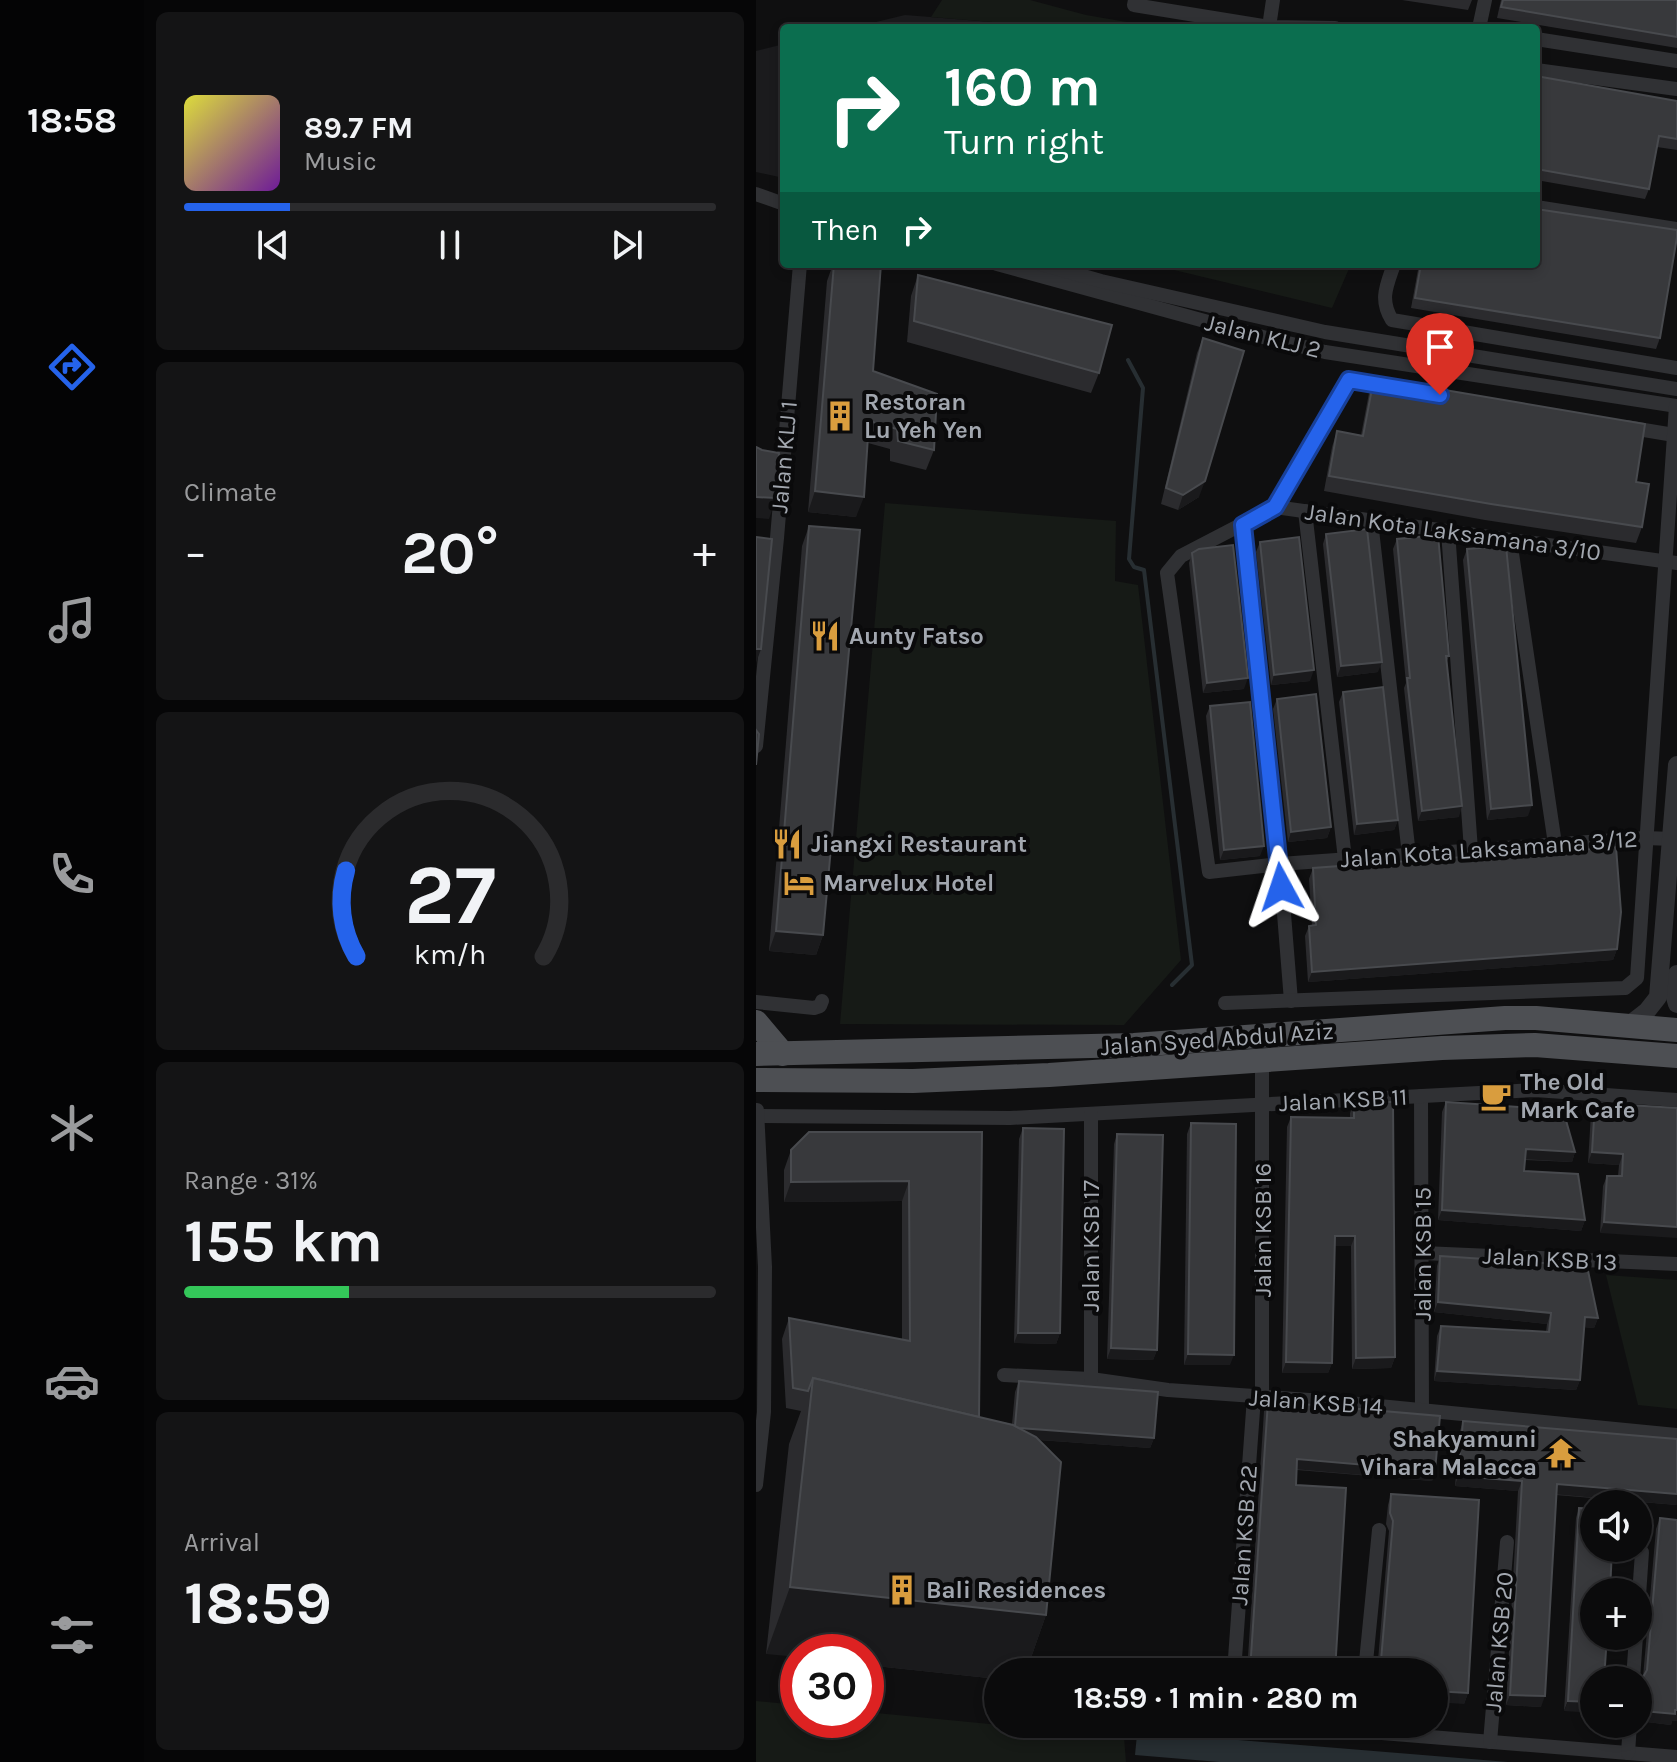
<!DOCTYPE html>
<meta charset="utf-8">
<style>
body{margin:0;font-family:Karla,sans-serif;background:#141415;color:#f1f3f6;height:100vh;display:flex;flex-direction:column;font-size:30px;white-space:nowrap}
*{box-sizing:border-box;margin:0}
p{font-size:26px;color:#9a9b9d}
.icon{flex:none;width:44px;height:44px;fill:none;stroke:currentColor;stroke-width:2;stroke-linecap:round;stroke-linejoin:round}
.map{position:relative;flex:1;overflow:hidden}
.panel{display:flex;flex-direction:column;gap:12px;padding:12px;background:#060607;width:612px}
.panel>*{flex:none}
.hud{position:absolute;left:24px;top:24px;width:760px;height:244px;border-radius:8px;box-shadow:0 4px 12px #0003,0 0 0 2px #2b2b2d;background:#0b6e4f;color:#fff;overflow:hidden}
.buttons{position:absolute;left:824px;top:1490px;display:grid;gap:16px}
.buttons a{display:grid;place-items:center;width:72px;height:72px;border-radius:50%;background:#0b0b0c;box-shadow:0 4px 12px #0003,0 0 0 2px #2b2b2d;font-size:40px}
.speed{position:absolute;left:24px;top:1634px;display:flex;gap:16px;font-size:40px;font-weight:700;text-align:center}
.speed>*{display:grid;place-content:center;width:104px;height:104px;border-radius:50%;background:#0b0b0c;box-shadow:0 4px 12px #0003,0 0 0 2px #2b2b2d;line-height:1}
.speed .limit{border:12px solid #d22;background:#fff;color:#111}
.pin{position:absolute;display:grid;place-items:center;width:68px;height:68px;color:#fff;margin:-82px -34px;border-radius:50% 50% 50% 0;rotate:-45deg;box-shadow:0 0 8px #0007}
.pin .icon{rotate:45deg}
.me{position:absolute;width:88px;margin:-44px;rotate:355deg;stroke-linejoin:round;filter:drop-shadow(0 0 6px #0008)}
.turn{display:flex;align-items:center;gap:28px;height:168px;padding:0 32px;font-size:36px}
.turn .icon{width:104px;height:104px;stroke-width:2.5}
.turn b{display:block;font-size:56px;line-height:68px}
.then{display:flex;align-items:center;height:76px;padding:0 32px;background:#0003;gap:16px;font-size:30px}
.big{font-size:60px;font-weight:700;line-height:1.1}
.panel .card{flex:1;display:flex;flex-direction:column;justify-content:center;gap:12px;min-width:0;padding:0 28px;border-radius:12px;background:#141415}
.panel .dial{align-items:center;gap:0}
.dial svg{height:208px;overflow:visible;fill:none;stroke:#2b2b2d;stroke-width:7;stroke-linecap:round;text-anchor:middle}
.dial text{fill:#f1f3f6;stroke:none}
.song{display:flex;align-items:center;gap:24px}
.cover{width:96px;height:96px;border-radius:12px;background:linear-gradient(135deg,hsl(60 70% 55%),hsl(280 70% 35%))}
.played{height:8px;border-radius:4px;background:linear-gradient(90deg,#2563eb 20%,#2b2b2d 20%)}
.keys{display:flex;justify-content:space-around;direction:ltr}
.heat{display:flex;justify-content:space-between;align-items:center;font-size:44px;direction:ltr}
.charge{height:12px;border-radius:6px;background:linear-gradient(90deg,#34c759 31%,#2b2b2d 0)}
.trip{position:absolute;left:228px;top:1658px;width:464px;height:80px;border-radius:40px;background:#0b0b0c;box-shadow:0 4px 12px #0003,0 0 0 2px #2b2b2d;font-weight:700;line-height:80px;text-align:center}
main{display:flex;flex:1;min-height:0}
.menu{display:flex;flex-direction:column;width:144px;justify-content:space-around;align-items:center;background:#040405;color:#9a9b9d}
.menu .icon{width:56px;height:56px}
.menu .current{color:#2563eb}
.menu b{font-size:36px;color:#f1f3f6}
.map>svg:first-child{display:block}
.built{fill:#1b1b1d}
.green{fill:#161a16}
.water{fill:#272e32}
.lines{fill:none;stroke-linecap:round;stroke-linejoin:round}
.stream{stroke:#272e32;stroke-width:4}
.minor{stroke:#303134;stroke-width:14}
.tertiary{stroke:#303134;stroke-width:18}
.primary{stroke:#4d4f53;stroke-width:24}
.wall{fill:#2b2b2e}
.shaded-wall{fill:#1a1a1c}
.building{fill:#38393c;stroke:#484a4e;stroke-width:2}
.route-casing{stroke:#184099;stroke-width:20}
.route{stroke:#2563eb;stroke-width:14}
.labels{text-anchor:middle;stroke-width:8;stroke-linejoin:round;paint-order:stroke}
.street-label{font-size:24px;fill:#a2a7af;stroke:#0a0a0b}
.poi-label{font-size:24px;font-weight:bold;fill:#a2a7af;stroke:#0a0a0b;text-anchor:start}
</style>
<main>
<nav class="menu">
<b>18:58</b>
<svg class="icon current" aria-label="directions" viewBox="0 0 24 24"><path d="M12 3l9 9-9 9-9-9zM9 14v-3h6M13 9l2 2-2 2"/></svg>
<svg class="icon" aria-label="music" viewBox="0 0 24 24"><path d="M9 18V5l10-2v13"/><circle cx="6" cy="18" r="3"/><circle cx="16" cy="16" r="3"/></svg>
<svg class="icon" aria-label="phone" viewBox="0 0 24 24"><path d="M5 4h4l2 5-3 2q2 4 5 5l2-3 5 2v4C11 20 4 13 5 4z"/></svg>
<svg class="icon" aria-label="climate" viewBox="0 0 24 24"><path d="M12 3v18M4 7l16 10M4 17L20 7"/></svg>
<svg class="icon" aria-label="car" viewBox="0 0 24 24"><path d="M5 17H2v-5l4-1 3-4h7l3 4 3 1v5h-3M9 17h6M6 11h13"/><circle cx="7" cy="17" r="2"/><circle cx="17" cy="17" r="2"/></svg>
<svg class="icon" aria-label="filters" viewBox="0 0 24 24"><path d="M4 7h16M4 17h16"/><circle cx="9" cy="7" r="2"/><circle cx="15" cy="17" r="2"/></svg>
</nav>
<section class="panel">
<div class="card">
<div class="song"><i class="cover"></i><div><b>89.7 FM</b><p>Music</p></div></div>
<div class="played"></div>
<div class="keys"><svg class="icon" aria-label="previous" viewBox="0 0 24 24"><path d="M18 5L8 12l10 7zM5 5v14"/></svg><svg class="icon" aria-label="pause" viewBox="0 0 24 24"><path d="M8 5v14M16 5v14"/></svg><svg class="icon" aria-label="next" viewBox="0 0 24 24"><path d="M6 5l10 7-10 7zM19 5v14"/></svg></div>
</div>
<div class="card"><p>Climate</p>
<div class="heat"><a>−</a><b class="big">20°</b><a>+</a></div>
</div>
<div class="card dial"><svg viewBox="0 0 100 80">
<path d="M14 69A42 42 0 1 1 86 69"/>
<path d="M14 69A42 42 0 0 1 10 36" stroke="#2563eb"/>
<text x="50" y="56" font-size="32" font-weight="700">27</text>
<text x="50" y="72" font-size="11">km/h</text>
</svg></div>
<div class="card"><p>Range · 31%</p><b class="big">155 km</b><div class="charge"></div></div>
<div class="card"><p>Arrival</p><b class="big">18:59</b></div>
</section>
<div class="map">
<svg width="921" height="1762" viewBox="0 0 921 1762">
<rect width="100%" height="100%" fill="#0f0f10"/>
<g class="built">
<path d="M149,15L237,22L234,28H95Z"/>
<path d="M28,44V178L0,172V51Z"/>
</g>
<g class="green">
<path d="M186,0H274L330,15L406,28H234L236,22L175,17Z"/>
<path d="M393,264H595L576,308Z"/>
<path d="M129,503L360,521L359,581L382,585L425,960L368,1025L84,1024Z"/>
<path d="M850,1275L921,1280V1409L882,1405Z"/>
<path d="M0,1701L42,1705V1720H110V1712L368,1737L370,1762H0Z"/>
</g>
<path class="water" d="M382,1724H409V1734L752,1762H463L379,1755Z"/>
<g class="lines">
<path class="stream" d="M372,360L387,388L373,559L378,567L388,570L436,965L416,985"/>
<g class="minor">
<path d="M379,0L378,5L513,27L579,28"/>
<path d="M513,27L517,0"/>
<path d="M723,28L729,0"/>
<path d="M780,39L921,61"/>
<path d="M780,70L921,89"/>
<path d="M0,194L28,204"/>
<path d="M780,207L921,229"/>
<path d="M241,264L507,337L569,352L921,406"/>
<path d="M285,264L345,281L569,332L921,389"/>
<path d="M638,264C631,285 623,299 636,320L921,368"/>
<path d="M870,427L918,435"/>
<path d="M519,507L593,380L633,387"/>
<path d="M549,511L589,859"/>
<path d="M615,521L653,855"/>
<path d="M487,525L524,864L535,1001"/>
<path d="M692,531L715,850"/>
<path d="M754,540L799,844"/>
<path d="M0,746L21,538L44,264"/>
<path d="M917,839L889,838L524,864L453,872L411,573L425,556L519,507L921,563"/>
<path d="M0,1002L58,1008L64,1006L66,1001"/>
<path d="M469,1003L869,988L881,978L920,406"/>
<path d="M665,1096L666,1411"/>
<path d="M2,1116L254,1118L779,1090L921,1100"/>
<path d="M667,1253L921,1264"/>
<path d="M248,1375L335,1379L412,1390L582,1402L921,1435"/>
<path d="M335,1379V1114"/>
<path d="M506,1398V1062"/>
<path d="M0,1485L8,1412L9,1267L1,1110"/>
<path d="M882,1610L886,1552"/>
<path d="M478,1672L498,1397"/>
<path d="M609,1672L623,1530"/>
<path d="M877,1680L880,1636"/>
<path d="M515,1724L921,1757"/>
<path d="M734,1742L751,1542"/>
<path d="M872,1753L874,1724"/>
</g>
<g class="tertiary">
<path d="M921,974L919,997L921,1004"/>
<path d="M873,1025L891,1011L902,997L921,765"/>
</g>
<g class="primary">
<path d="M0,1022L27,1054"/>
<path d="M0,1054L378,1045L749,1018H780L921,1030"/>
<path d="M0,1080L157,1081L293,1075L686,1048L779,1045L921,1056"/>
</g>
</g>
<g class="wall">
<path d="M646,0H716L712,10Z"/>
<path d="M745,0H921V48L741,18Z"/>
<path d="M780,76L921,101V150L901,147L893,189L889,199L780,180Z"/>
<path d="M77,264H125L117,371L178,450L170,470L134,461V449L112,443L100,517L52,512L71,281Z"/>
<path d="M663,264H780L904,338L900,349L655,308Z"/>
<path d="M162,275L343,373L335,393L151,342L155,296Z"/>
<path d="M447,338L443,497L422,510L405,504L441,353Z"/>
<path d="M618,378L880,482L886,527L880,543L729,520L568,491L576,447L581,431L605,435L613,393Z"/>
<path d="M53,526L67,935L60,955L13,951L46,546Z"/>
<path d="M570,534L622,672L581,677L567,544Z"/>
<path d="M641,539L693,656L691,661L703,817L662,821L648,688L650,683L637,549Z"/>
<path d="M504,542L554,681L515,685L500,552Z"/>
<path d="M711,549L772,816L731,820L707,560Z"/>
<path d="M436,553L488,689L447,693L433,563Z"/>
<path d="M587,692L642,820L638,830L598,835L583,702Z"/>
<path d="M521,699L575,827L571,838L532,842L517,709Z"/>
<path d="M454,706L504,856L464,860L450,716Z"/>
<path d="M707,860L861,949L857,960L552,982L549,936L553,926L556,925L553,879L557,868Z"/>
<path d="M598,1102L639,1357L635,1368L596,1369L595,1246H578L576,1363L572,1373H526L531,1127L535,1117L594,1118V1113Z"/>
<path d="M690,1102L819,1152L816,1162L769,1160L768,1171L829,1220L825,1231L682,1220L686,1112Z"/>
<path d="M839,1103L921,1108L844,1233L847,1186L851,1176H862L863,1165L832,1163L835,1113Z"/>
<path d="M435,1123L474,1365H428L431,1134Z"/>
<path d="M267,1128L304,1333L300,1344L258,1343L263,1139Z"/>
<path d="M226,1132L223,1417L256,1424L259,1392L263,1381L398,1438L394,1448L283,1440L290,1615L270,1672H242V1679L110,1665V1652L10,1654L33,1444L45,1411L30,1408L26,1339L33,1318L146,1340V1201L28,1202V1170L35,1150Z"/>
<path d="M361,1134L401,1350L397,1360L351,1359L358,1144Z"/>
<path d="M684,1256L842,1318L838,1328L828,1327L824,1380L820,1390L678,1381L681,1336L685,1326L790,1332L791,1324L678,1312L681,1266Z"/>
<path d="M512,1401L679,1471L676,1481L541,1470L540,1485L579,1672H491L508,1411Z"/>
<path d="M707,1421L921,1439V1505L800,1495L785,1707L750,1705L762,1491L699,1486L704,1431Z"/>
<path d="M635,1494L712,1693L708,1704L678,1672H621L633,1531L630,1524L632,1505Z"/>
<path d="M823,1508L838,1636L808,1711L820,1518Z"/>
<path d="M904,1518L921,1520V1721H916L915,1725L883,1721L882,1719V1702L884,1687L887,1677L900,1529Z"/>
</g>
<g class="shaded-wall">
<path d="M449,481L443,497L422,510L427,495Z"/>
<path d="M59,491L108,497L100,517L52,512Z"/>
<path d="M0,497L20,498L13,519L0,518Z"/>
<path d="M0,649H5L0,663Z"/>
<path d="M626,662L622,672L581,677L585,666Z"/>
<path d="M558,670L554,681L515,685L518,675Z"/>
<path d="M492,678L488,689L447,693L451,683Z"/>
<path d="M776,805L772,816L731,820L735,809Z"/>
<path d="M706,806L703,817L662,821L666,811Z"/>
<path d="M642,820L638,830L598,835L601,824Z"/>
<path d="M575,827L571,838L532,842L535,832Z"/>
<path d="M508,846L504,856L464,860L468,850Z"/>
<path d="M20,931L67,935L60,955L13,951Z"/>
<path d="M861,949L857,960L552,982L556,972Z"/>
<path d="M770,1149L819,1152L816,1162L766,1159Z"/>
<path d="M836,1152L867,1154L863,1165L832,1163Z"/>
<path d="M153,1181L146,1201L28,1202L35,1182Z"/>
<path d="M686,1210L829,1220L825,1231L682,1220Z"/>
<path d="M848,1222L921,1227V1238L844,1233Z"/>
<path d="M579,1236H599L595,1246H575Z"/>
<path d="M682,1302L795,1313L791,1324L678,1312Z"/>
<path d="M829,1317L842,1318L838,1328L825,1327Z"/>
<path d="M262,1333H304L300,1344L258,1343Z"/>
<path d="M355,1348L401,1350L397,1360L351,1359Z"/>
<path d="M432,1354L478,1355L474,1365H428Z"/>
<path d="M639,1357L635,1368L596,1369L600,1358Z"/>
<path d="M530,1362L576,1363L572,1373H526Z"/>
<path d="M681,1371L824,1380L820,1390L678,1381Z"/>
<path d="M259,1427L398,1438L394,1448L255,1438Z"/>
<path d="M541,1459L679,1471L676,1481L538,1469Z"/>
<path d="M702,1476L766,1481L762,1491L699,1486Z"/>
<path d="M801,1484L921,1494V1505L797,1494Z"/>
<path d="M34,1587L290,1615L270,1672H242V1679L110,1665V1652H42V1657L10,1654Z"/>
<path d="M678,1691L712,1693L708,1704L678,1702Z"/>
<path d="M754,1695L789,1696L785,1707L750,1705Z"/>
<path d="M812,1701L838,1702V1713L808,1711Z"/>
<path d="M919,1710H921V1721H916L915,1725L883,1721L887,1711Z"/>
</g>
<g class="building">
<path d="M747,0H921V37L745,7Z"/>
<path d="M780,76L921,101V139L903,136L893,189L780,169Z"/>
<path d="M780,209L921,230V237L904,338L659,298L665,264H780Z"/>
<path d="M78,264H125L117,371L181,394L178,450L142,441L141,429L113,421L108,497L59,491Z"/>
<path d="M162,275L356,325L343,373L158,321Z"/>
<path d="M447,338L488,351L449,481L427,495L410,488Z"/>
<path d="M618,378L889,424L880,482L893,484L886,527L735,504L573,476L581,431L607,436Z"/>
<path d="M0,447L6,450L23,453L20,498L0,497Z"/>
<path d="M53,526L104,530L67,935L20,931Z"/>
<path d="M611,529L626,662L585,666L570,534Z"/>
<path d="M682,535L693,656H690L706,806L666,811L651,678H654L641,539Z"/>
<path d="M0,537L16,539L5,649H0Z"/>
<path d="M543,537L558,670L518,675L504,542Z"/>
<path d="M477,545L492,678L451,683L436,553L443,549Z"/>
<path d="M750,546L776,805L735,809L711,549Z"/>
<path d="M627,687L642,820L601,824L587,692Z"/>
<path d="M560,694L575,827L535,832L521,699Z"/>
<path d="M494,702L508,846L468,850L454,706Z"/>
<path d="M0,730L3,734L0,765Z"/>
<path d="M860,847L865,912L861,949L556,972L553,926L560,925L557,868L707,857V860Z"/>
<path d="M598,1102H637L639,1357L600,1358L599,1236H579L576,1363L530,1362L535,1117L598,1118Z"/>
<path d="M690,1102L807,1110L819,1152L770,1149L768,1171L822,1174L829,1220L686,1210Z"/>
<path d="M839,1103L921,1108V1227L848,1222L851,1176H866L867,1154L836,1152Z"/>
<path d="M435,1123L480,1124L478,1355L432,1354Z"/>
<path d="M267,1128L308,1129L304,1333H262Z"/>
<path d="M53,1132H226L223,1417L57,1378L52,1391L37,1388L33,1318L154,1341L153,1181L35,1182V1150Z"/>
<path d="M361,1134L407,1135L401,1350L355,1348Z"/>
<path d="M684,1256L831,1266L842,1318L829,1317L824,1380L681,1371L685,1326L793,1332L795,1313L682,1302Z"/>
<path d="M57,1378L257,1425L280,1437L305,1462L290,1615L34,1587Z"/>
<path d="M263,1381L402,1392L398,1438L263,1428L259,1426Z"/>
<path d="M512,1401L684,1416L679,1471L541,1459L540,1485L590,1488L579,1672L494,1671Z"/>
<path d="M707,1421L921,1439V1494L801,1484L789,1696L754,1695L766,1481L702,1476Z"/>
<path d="M635,1494L723,1500L712,1693L678,1691V1672H624L637,1521L634,1513Z"/>
<path d="M823,1508L838,1509V1548H856L854,1592H838V1636H851L848,1680H838V1702L812,1701Z"/>
<path d="M904,1518L921,1520V1710H919V1714L887,1711L884,1706L887,1677L891,1670Z"/>
</g>
<g class="lines">
<g class="route-casing">
<path id="route" d="M525,887L487,525L519,507L593,380L684,395"/>
</g>
<use href="#route" class="route"/>
</g>
<defs>
<g id="building-bare" transform="scale(2.4)"><path d="M-4-6H4V6H1V3H-1V6H-4ZM-2.5-4.3h1.7v1.8h-1.7ZM.8-4.3h1.7v1.8H.8ZM-2.5-1h1.7V.8h-1.7ZM.8-1h1.7V.8H.8Z" fill="#d99d3e" stroke="#0a0a0b" stroke-width="2.5" paint-order="stroke"/></g>
<g id="restaurant-bare" transform="scale(2.4)"><path d="M-5-6h1v4h1v-4h1v4h1v-4h1v5L-1.5 .5V6h-2V.5L-5-1ZM5-6V6H3V1.5H1.5Q1.5-4 5-6Z" fill="#d99d3e" stroke="#0a0a0b" stroke-width="2.5" paint-order="stroke"/></g>
<g id="hotel-bare" transform="scale(2.4)"><path d="M-6-4.5h1.5V1H6V5H4.5V3h-9V5H-6ZM-4 0a1.8 1.8 0 1 1 3.6 0ZM.5 0V-2.5h3Q6-2.5 6 0Z" fill="#d99d3e" stroke="#0a0a0b" stroke-width="2.5" paint-order="stroke"/></g>
<g id="cafe-bare" transform="scale(2.4)"><path d="M-5.5-4.5H6V0H3Q3 3.5 0 3.5H-2.5Q-5.5 3.5-5.5 0ZM3-3.2v2h1.7v-2ZM-6 4.5H4V6H-6Z" fill="#d99d3e" stroke="#0a0a0b" stroke-width="2.5" paint-order="stroke"/></g>
<g id="temple-bare" transform="scale(2.4)"><path d="M0-6L5-2H3V0L6.5 2.5H4V6H1.5V3h-3V6H-4V2.5H-6.5L-3 0V-2H-5Z" fill="#d99d3e" stroke="#0a0a0b" stroke-width="2.5" paint-order="stroke"/></g>
</defs>
<g fill-rule="evenodd">
<use href="#building-bare" x="84" y="416"/>
<use href="#restaurant-bare" x="69" y="636"/>
<use href="#restaurant-bare" x="31" y="844"/>
<use href="#hotel-bare" x="43" y="883"/>
<use href="#cafe-bare" x="740" y="1096"/>
<use href="#temple-bare" x="805" y="1453"/>
<use href="#building-bare" x="146" y="1590"/>
</g>
<g class="labels">
<g class="street-label">
<text transform="translate(507 336) rotate(14)" y="8">Jalan KLJ 2</text>
<text transform="translate(28 457) rotate(-85)" y="8">Jalan KLJ 1</text>
<text transform="translate(697 532) rotate(8)" y="8">Jalan Kota Laksamana 3/10</text>
<text transform="translate(733 849) rotate(-4)" y="8">Jalan Kota Laksamana 3/12</text>
<text transform="translate(461 1039) rotate(-4)" y="8">Jalan Syed Abdul Aziz</text>
<text transform="translate(587 1100) rotate(-3)" y="8">Jalan KSB 11</text>
<text transform="translate(507 1230) rotate(-90)" y="8">Jalan KSB 16</text>
<text transform="translate(335 1246) rotate(-90)" y="8">Jalan KSB 17</text>
<text transform="translate(667 1254) rotate(-90)" y="8">Jalan KSB 15</text>
<text transform="translate(794 1259) rotate(3)" y="8">Jalan KSB 13</text>
<text transform="translate(560 1402) rotate(4)" y="8">Jalan KSB 14</text>
<text transform="translate(488 1535) rotate(-86)" y="8">Jalan KSB 22</text>
<text transform="translate(743 1642) rotate(-85)" y="8">Jalan KSB 20</text>
</g>
<g class="poi-label">
<text x="108" y="410">Restoran<tspan x="108" dy="28">Lu Yeh Yen</tspan></text>
<text x="93" y="644">Aunty Fatso</text>
<text x="55" y="852">Jiangxi Restaurant</text>
<text x="67" y="891">Marvelux Hotel</text>
<text x="764" y="1090">The Old<tspan x="764" dy="28">Mark Cafe</tspan></text>
<text x="781" y="1447" text-anchor="end">Shakyamuni<tspan x="781" dy="28">Vihara Malacca</tspan></text>
<text x="170" y="1598">Bali Residences</text>
</g>
</g>
</svg>
<div class="buttons">
<a><svg class="icon" aria-label="sound" viewBox="0 0 24 24"><path d="M4 9h4l5-4v14l-5-4H4zM17 9q2 3 0 6"/></svg></a>
<a>+</a>
<a>−</a>
</div>
<div class="speed"><div class="limit">30</div></div>
<div class="pin" style="left:684px;top:395px;background:#d93025"><svg class="icon" aria-label="arrive" viewBox="0 0 24 24"><path d="M6 21V4h12l-3 4 3 4H6"/></svg></div>
<svg class="me" style="left:525px;top:887px" viewBox="-20 -20 40 40"><path d="M0-17L14 15 0 8-14 15z" fill="#2563eb" stroke="#fff" stroke-width="4"/></svg>
<div class="trip">18:59 · 1 min · 280 m</div>
<div class="hud">
<div class="turn"><svg class="icon" aria-label="right" viewBox="0 0 24 24"><path d="M7 20v-9h11M14 6l5 5-5 5"/></svg><div><b>160 m</b>Turn right</div></div>
<div class="then">Then<svg class="icon" aria-label="right" viewBox="0 0 24 24"><path d="M7 20v-9h11M14 6l5 5-5 5"/></svg></div>
</div>
</div>
</main>
